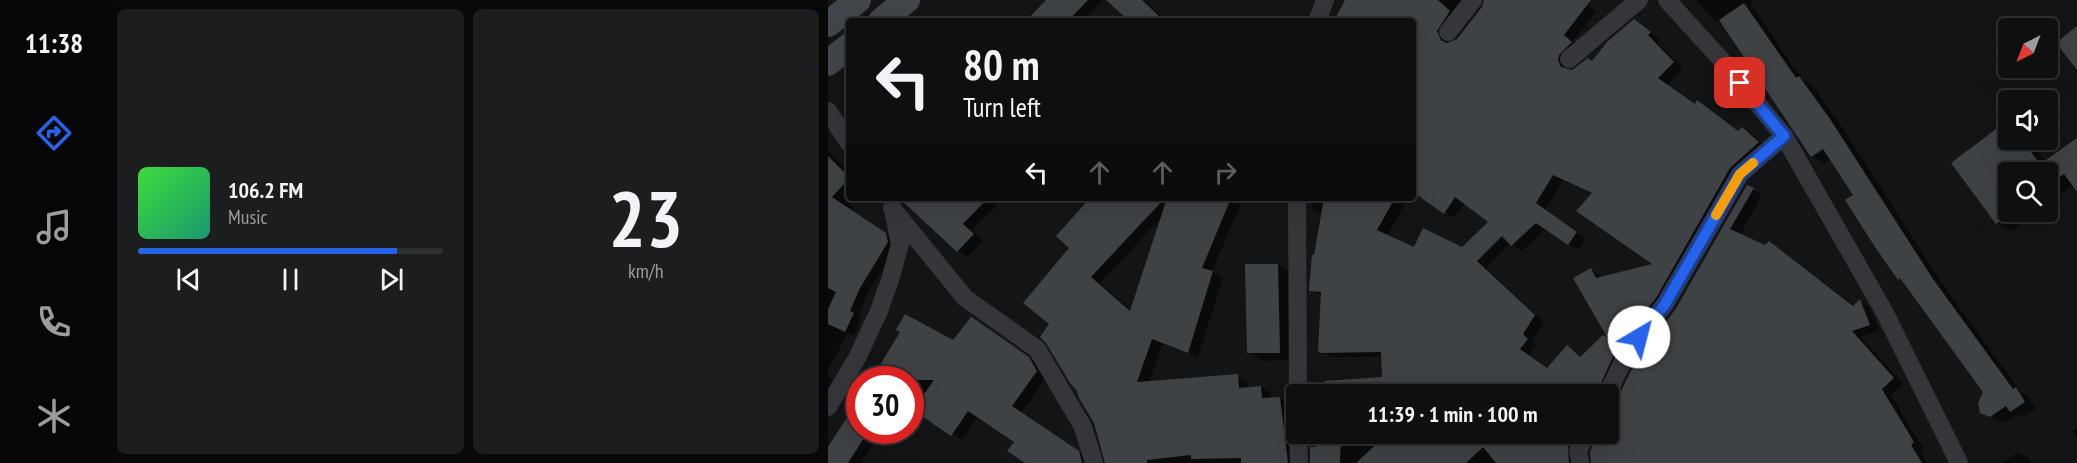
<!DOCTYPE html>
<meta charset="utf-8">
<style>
body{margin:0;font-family:"PT Sans Narrow",sans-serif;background:#1c1d1e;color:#f1f3f6;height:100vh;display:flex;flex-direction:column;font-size:22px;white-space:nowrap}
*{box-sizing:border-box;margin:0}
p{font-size:20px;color:#9b9c9f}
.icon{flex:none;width:33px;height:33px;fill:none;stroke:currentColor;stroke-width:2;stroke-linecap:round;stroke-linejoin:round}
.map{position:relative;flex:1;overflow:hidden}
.drawer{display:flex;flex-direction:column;gap:9px;padding:9px;background:#080809;width:720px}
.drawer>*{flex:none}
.banner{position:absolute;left:18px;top:18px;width:570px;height:183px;border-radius:6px;box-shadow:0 6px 24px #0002,0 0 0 2px #2e2f30;background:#0e0f10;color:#f1f3f6;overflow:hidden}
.needle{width:39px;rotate:222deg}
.buttons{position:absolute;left:1170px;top:18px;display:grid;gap:12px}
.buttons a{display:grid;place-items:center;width:60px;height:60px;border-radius:6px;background:#0e0f10;box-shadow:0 6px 24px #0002,0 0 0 2px #2e2f30;font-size:30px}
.speed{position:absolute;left:18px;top:366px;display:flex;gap:12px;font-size:30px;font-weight:700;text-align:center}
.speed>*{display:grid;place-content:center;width:78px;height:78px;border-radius:50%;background:#0e0f10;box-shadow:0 6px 24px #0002,0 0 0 2px #2e2f30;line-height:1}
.speed .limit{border:9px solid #d22;background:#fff;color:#111}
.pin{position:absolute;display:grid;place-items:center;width:51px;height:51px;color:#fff;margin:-26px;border-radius:12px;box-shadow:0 3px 9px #0006}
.me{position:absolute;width:66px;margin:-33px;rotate:37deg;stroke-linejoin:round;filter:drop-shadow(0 0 4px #0008)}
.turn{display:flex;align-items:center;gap:21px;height:126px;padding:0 18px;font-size:27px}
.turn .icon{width:78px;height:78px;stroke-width:2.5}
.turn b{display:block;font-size:42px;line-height:51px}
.lanes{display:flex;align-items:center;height:57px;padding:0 18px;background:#0003;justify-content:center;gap:30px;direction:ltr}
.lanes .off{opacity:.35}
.drawer .card{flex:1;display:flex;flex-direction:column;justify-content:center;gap:9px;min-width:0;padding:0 21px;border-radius:9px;background:#1c1d1e}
.drawer .dial{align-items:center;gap:0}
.dial b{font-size:78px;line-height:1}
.song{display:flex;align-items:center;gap:18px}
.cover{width:72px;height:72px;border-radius:9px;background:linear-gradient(135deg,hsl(120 70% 55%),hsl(160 70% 35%))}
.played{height:6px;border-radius:3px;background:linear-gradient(90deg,#2563eb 85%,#2e2f30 85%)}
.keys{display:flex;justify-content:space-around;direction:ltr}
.drawer .tiles{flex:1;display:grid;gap:9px;grid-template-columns:repeat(2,1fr)}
.trip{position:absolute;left:458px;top:384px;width:333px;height:60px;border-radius:6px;background:#0e0f10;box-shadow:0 6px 24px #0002,0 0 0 2px #2e2f30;font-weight:700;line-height:60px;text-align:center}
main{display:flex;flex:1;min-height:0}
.tabs{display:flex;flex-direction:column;width:108px;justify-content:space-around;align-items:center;background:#060606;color:#9b9c9f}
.tabs .icon{width:42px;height:42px}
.tabs .selected{color:#2563eb}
.tabs b{font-size:27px;color:#f1f3f6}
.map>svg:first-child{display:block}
.shadow{fill:#0007;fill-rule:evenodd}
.building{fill:#3f4245;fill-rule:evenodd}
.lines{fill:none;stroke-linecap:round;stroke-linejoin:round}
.minor{stroke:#34363a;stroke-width:18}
.secondary{stroke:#42464a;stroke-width:26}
.route-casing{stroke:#184099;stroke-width:15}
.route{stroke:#2563eb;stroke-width:10}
.slow{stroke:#f59e0b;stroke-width:10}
</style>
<main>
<nav class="tabs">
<b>11:38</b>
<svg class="icon selected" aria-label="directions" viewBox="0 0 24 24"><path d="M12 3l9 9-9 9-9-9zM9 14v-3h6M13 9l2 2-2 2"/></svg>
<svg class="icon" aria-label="music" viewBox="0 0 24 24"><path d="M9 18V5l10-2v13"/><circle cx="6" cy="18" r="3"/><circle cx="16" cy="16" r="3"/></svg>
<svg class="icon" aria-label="phone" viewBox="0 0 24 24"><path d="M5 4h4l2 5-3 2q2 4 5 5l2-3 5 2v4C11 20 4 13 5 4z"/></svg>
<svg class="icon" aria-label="climate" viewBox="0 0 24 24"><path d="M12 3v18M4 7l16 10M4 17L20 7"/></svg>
</nav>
<section class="drawer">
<div class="tiles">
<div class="card">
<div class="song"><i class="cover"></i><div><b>106.2 FM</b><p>Music</p></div></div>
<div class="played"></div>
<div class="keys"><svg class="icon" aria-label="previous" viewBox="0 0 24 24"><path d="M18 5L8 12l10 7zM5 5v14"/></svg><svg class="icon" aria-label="pause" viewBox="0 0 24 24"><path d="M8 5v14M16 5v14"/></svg><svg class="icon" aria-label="next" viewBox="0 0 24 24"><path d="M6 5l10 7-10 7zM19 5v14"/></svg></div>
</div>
<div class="card dial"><b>23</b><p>km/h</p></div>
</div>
</section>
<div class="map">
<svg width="1249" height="463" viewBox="0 0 1249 463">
<rect width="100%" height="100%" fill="#131415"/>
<g class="shadow">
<path d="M220,0H274L255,21H200Z"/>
<path d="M281,0H316L338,21H289L296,14Z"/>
<path d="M518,0H646L618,37L621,44H626L655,8L657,0H754L768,12L745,41L753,48L740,62L741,70L748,69L765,62L806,21L832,39L829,42L855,69L839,85L911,132L914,129L924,134L939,148L779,394H491L492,383L556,378L555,357H504L493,351L494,296L482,290L495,215L485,209V198H580L559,236L586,249H634L662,221L637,203L626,218L585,191V21H507ZM735,180L765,194L827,265L774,278L763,270L782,341L754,357L739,347L720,369L701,355L709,345L704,341L716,322L658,268L682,243L694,251L718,228L750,250L758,239L717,210Z"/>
<path d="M868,0H926L922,3L975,80L984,85L1014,127L1117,288L1193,392L1200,396L1208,409L1195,417L1189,414L1176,423L1154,412L1157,392L1077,282L1071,278L1027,195L1003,158L996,163L984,156L895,24L882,17Z"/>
<path d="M1180,122V140H1201L1218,162L1249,140V189L1245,185L1220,204V172H1180V212H1209L1183,231L1169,223Z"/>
<path d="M0,151L21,174V192L16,198L26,207L22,211L66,240L68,247L40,293L30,317L33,319L26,336L20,333L0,370Z"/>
<path d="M919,187L934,195L912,235L937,246L955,252L1027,306L1032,301L1042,307L1051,330L1033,337L1075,384L1063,395L1095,448L1092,451L1099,463H764L763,452L772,434H780V407L790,400L848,310Z"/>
<path d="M80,198H175L144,230L155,240L140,257L130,251L77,201Z"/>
<path d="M264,198H415L384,272L395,278L370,357L334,344L321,383L409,376L419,381L420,388L433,387L443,393V399L452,398L462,404L466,452L470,463H278L266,421L223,323L244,248ZM335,216L304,311L272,283Z"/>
<path d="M449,265L464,273L466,360L435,361L420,352Z"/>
<path d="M145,318L210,364L218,377L193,413L260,458L262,463H200L188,441L150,416L134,440L82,407V380L125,342Z"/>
<path d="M0,377L8,382L0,397Z"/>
<path d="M1249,428V438L1244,431Z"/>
<path d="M32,430H54L33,463H0V450Z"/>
<path d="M489,434H759L749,463H484L488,448Z"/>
<path d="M1190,452L1200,458L1203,463H1174Z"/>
</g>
<g class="building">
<path d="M218,0H260L240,21H198Z"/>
<path d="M278,0H314L336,21H301Z"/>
<path d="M517,0H610L622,11L609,31L613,40L619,43L629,39L654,7L656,0H763L736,35L744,42L731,55L730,60L733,67L744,70L760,58L764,61L779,42L806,19L823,32L820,35L846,62L830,78L867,104L869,100L910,131L914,127L931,142L902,168L828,298L789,348L768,394H497V381L554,377L553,352L492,353L490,351L493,292L481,291V289L484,255H486L496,198H567L549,230L586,247L595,228L634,247L660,222L627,197L616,214L585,192V21H506ZM725,175L764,193L748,211L824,264L768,278L763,268L745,278L779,337L775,335L752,357L739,345L719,368L692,349L700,339L695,334L707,315L649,261L674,236L683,246L708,223L740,245L749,232L708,203Z"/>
<path d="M916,3L968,78L971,76L1002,119L1105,279L1185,389L1188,387L1197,402L1182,412L1178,406L1162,417L1152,413L1150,403L1155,392L1072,278L1070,280L1047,247L1017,200L1025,195L995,149L983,157L891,20Z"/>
<path d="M1249,26V70L1228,43Z"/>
<path d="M1180,120V140H1194L1212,164L1249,138V192L1236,174L1220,186V172H1180V215L1168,224L1123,163Z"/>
<path d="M0,156L21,177V179L4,197L58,233L60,242L32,288L22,311L26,313L17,332L0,324V309L8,292L0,288Z"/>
<path d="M919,185L926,188L902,229L937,245L941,241L1025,306L1032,299L1042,325L1024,331L1066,378L1054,389L1086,442L1083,445L1094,463H763L762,452L770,434H780V405L789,399L809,359L847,310Z"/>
<path d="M71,198H160L135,224L146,234L129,252Z"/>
<path d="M262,198H337L263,277L302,311L339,198H403L374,268L385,271L360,353L324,339L309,382L410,374L411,388L433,386L434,398L452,397L460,463H413V458L363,459V455L319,460V463H277L266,423L251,398L249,391L242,383L218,343L212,337L221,324L195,303L241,248L228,236Z"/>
<path d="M417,264H450L452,353H419Z"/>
<path d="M138,313L201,357L209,371L184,406L251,451L254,463H197L179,451L186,442L140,411L123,436L85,410L106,380H43L72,332L68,330L77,314L125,340L143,317Z"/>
<path d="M32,397V430H41L20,463H0V447Z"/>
<path d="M487,434H513L512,463H482V447H487Z"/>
<path d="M559,434H746L740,445L741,463H668L655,447L638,463H528Z"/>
</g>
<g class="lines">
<g class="minor">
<path d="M839,0L898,65L956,136L1057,313L1131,463"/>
<path d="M489,21L497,0"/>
<path d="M620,32L645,0"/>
<path d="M741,59L811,0"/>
<path d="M0,111L21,143"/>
<path d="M469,198L470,394"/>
<path d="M64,208L137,298L209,349L255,427L266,463"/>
<path d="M779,394L799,353L837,304L912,174L956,136"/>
<path d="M0,407L29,358L51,311L63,277L72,244L65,210"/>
<path d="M470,434L471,463"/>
<path d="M752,463L750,450L759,434"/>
</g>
<g class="secondary">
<path d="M53,21L79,0"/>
<path d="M0,24L30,0"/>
<path d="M0,63L21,46"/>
</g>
</g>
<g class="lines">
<g class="route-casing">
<path id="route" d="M811,337L837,304L912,174L956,136L912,83"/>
</g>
<use href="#route" class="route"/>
<path class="slow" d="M888,215L912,174L925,163"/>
</g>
</svg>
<div class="buttons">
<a><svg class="needle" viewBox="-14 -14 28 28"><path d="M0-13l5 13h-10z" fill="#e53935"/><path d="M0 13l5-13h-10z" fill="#9b9c9f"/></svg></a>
<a><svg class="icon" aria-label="sound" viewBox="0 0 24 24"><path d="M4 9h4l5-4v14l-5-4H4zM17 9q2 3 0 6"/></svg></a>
<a><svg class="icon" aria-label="search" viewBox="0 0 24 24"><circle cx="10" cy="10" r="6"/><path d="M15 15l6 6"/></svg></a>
</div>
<div class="speed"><div class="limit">30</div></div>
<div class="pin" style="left:912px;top:83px;background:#d93025"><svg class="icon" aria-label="arrive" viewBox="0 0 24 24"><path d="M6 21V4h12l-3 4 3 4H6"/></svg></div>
<svg class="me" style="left:811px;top:337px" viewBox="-20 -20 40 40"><circle r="19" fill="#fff"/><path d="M0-13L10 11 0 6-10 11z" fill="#2563eb"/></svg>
<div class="trip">11:39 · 1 min · 100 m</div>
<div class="banner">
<div class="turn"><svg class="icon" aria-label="left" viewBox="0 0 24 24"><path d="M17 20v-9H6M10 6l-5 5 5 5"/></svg><div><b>80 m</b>Turn left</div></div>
<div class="lanes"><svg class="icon" aria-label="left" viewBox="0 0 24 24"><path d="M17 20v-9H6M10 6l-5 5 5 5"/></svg><svg class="icon off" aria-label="ahead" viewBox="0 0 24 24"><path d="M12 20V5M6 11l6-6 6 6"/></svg><svg class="icon off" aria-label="ahead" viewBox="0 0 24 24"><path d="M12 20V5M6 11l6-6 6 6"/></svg><svg class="icon off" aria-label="right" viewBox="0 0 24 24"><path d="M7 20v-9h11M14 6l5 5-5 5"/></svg></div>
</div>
</div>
</main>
